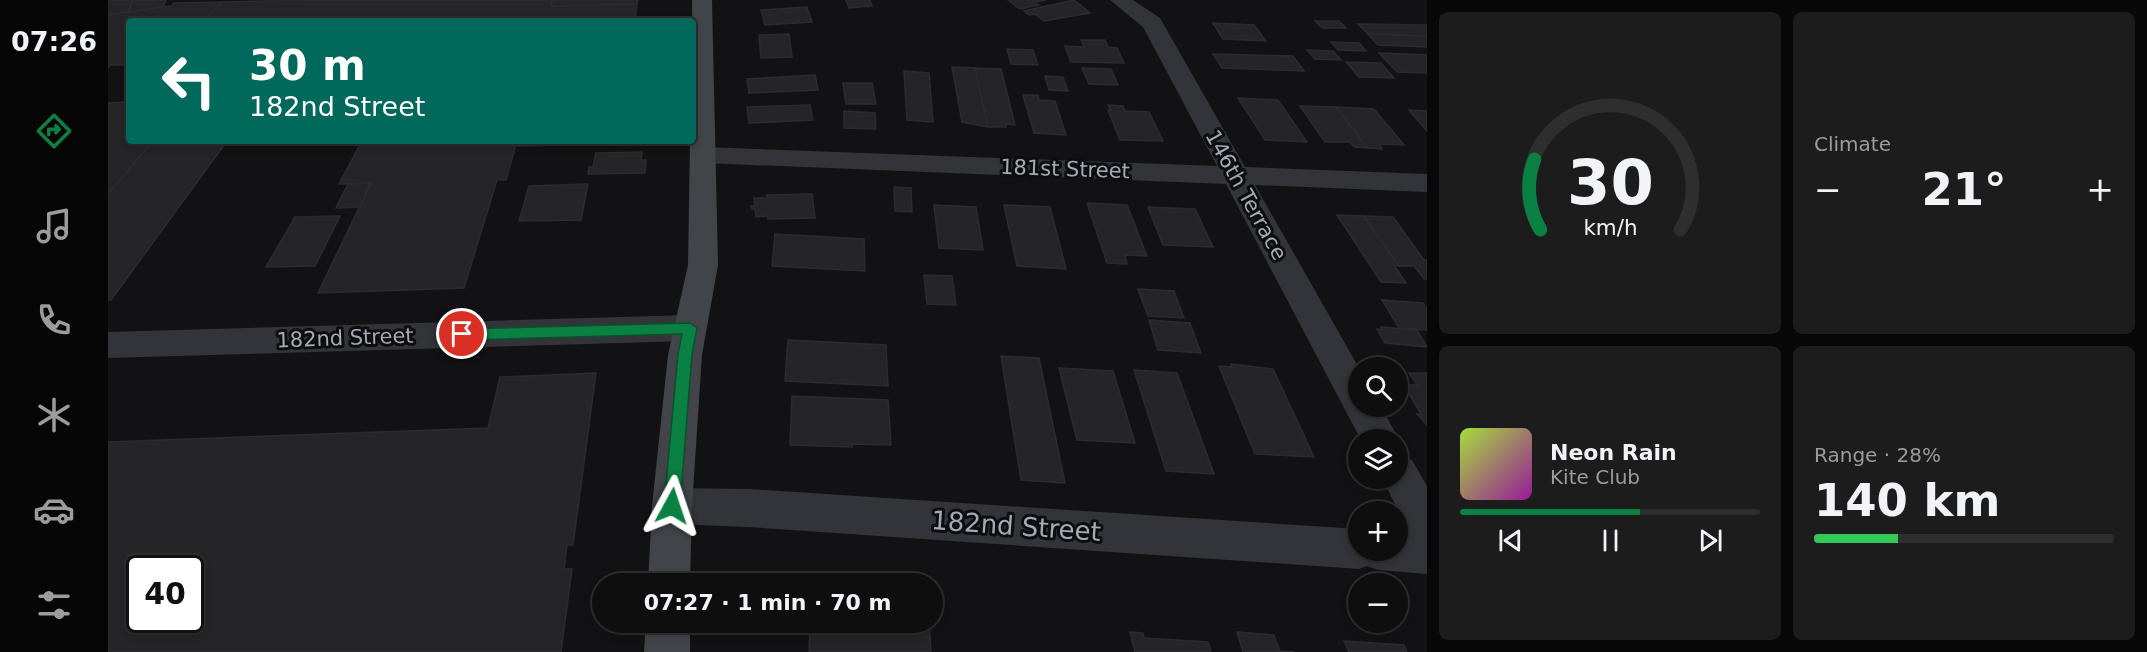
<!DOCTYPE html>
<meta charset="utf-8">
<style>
body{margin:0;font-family:"DejaVu Sans",sans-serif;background:#1c1c1d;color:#f1f3f6;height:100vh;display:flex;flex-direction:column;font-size:22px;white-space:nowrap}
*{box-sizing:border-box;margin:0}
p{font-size:20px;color:#9b9c9e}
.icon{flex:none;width:33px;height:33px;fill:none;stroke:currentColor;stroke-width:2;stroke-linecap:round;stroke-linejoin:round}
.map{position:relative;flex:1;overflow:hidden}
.side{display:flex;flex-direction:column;gap:12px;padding:12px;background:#080808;width:720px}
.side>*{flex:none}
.top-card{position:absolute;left:18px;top:18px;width:570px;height:126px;border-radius:6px;box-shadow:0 3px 9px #0003,0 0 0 2px #2e2e2f;background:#00695c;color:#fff;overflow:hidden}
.fabs{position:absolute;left:1240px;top:357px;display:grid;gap:12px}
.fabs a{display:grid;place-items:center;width:60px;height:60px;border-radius:50%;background:#0e0e0f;box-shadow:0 3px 9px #0003,0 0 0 2px #2e2e2f;font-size:30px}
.speed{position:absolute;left:18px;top:555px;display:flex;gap:12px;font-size:30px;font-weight:700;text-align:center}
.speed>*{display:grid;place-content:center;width:78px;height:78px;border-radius:50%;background:#0e0e0f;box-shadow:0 3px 9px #0003,0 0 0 2px #2e2e2f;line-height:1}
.speed .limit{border:3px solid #111;border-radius:9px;background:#fff;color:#111}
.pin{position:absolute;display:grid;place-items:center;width:51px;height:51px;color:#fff;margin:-26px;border:3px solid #fff;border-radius:50%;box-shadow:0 2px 6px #0007}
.me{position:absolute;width:66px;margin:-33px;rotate:5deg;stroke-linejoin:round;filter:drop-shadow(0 0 4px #0008)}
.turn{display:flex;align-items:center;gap:21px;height:126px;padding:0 24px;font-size:27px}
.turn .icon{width:78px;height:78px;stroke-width:2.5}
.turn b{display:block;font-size:42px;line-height:51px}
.big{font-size:45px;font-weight:600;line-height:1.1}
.side .widget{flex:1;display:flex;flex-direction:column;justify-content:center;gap:9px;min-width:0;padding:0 21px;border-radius:9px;background:#1c1c1d}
.side .dial{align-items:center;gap:0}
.dial svg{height:156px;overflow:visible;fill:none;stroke:#2e2e2f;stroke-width:7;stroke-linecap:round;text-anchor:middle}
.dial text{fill:#f1f3f6;stroke:none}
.song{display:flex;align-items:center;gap:18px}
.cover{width:72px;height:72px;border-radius:9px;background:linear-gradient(135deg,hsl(80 70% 55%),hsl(300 70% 35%))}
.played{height:6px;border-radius:3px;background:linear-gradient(90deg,#0b8043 60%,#2e2e2f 60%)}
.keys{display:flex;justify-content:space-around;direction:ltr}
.heat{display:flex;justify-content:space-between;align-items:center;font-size:33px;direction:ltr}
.charge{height:9px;border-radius:4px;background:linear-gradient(90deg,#34c759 28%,#2e2e2f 0)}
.side .tiles{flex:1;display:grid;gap:12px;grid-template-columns:repeat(2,1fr)}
.trip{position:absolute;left:484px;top:573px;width:351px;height:60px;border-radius:30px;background:#0e0e0f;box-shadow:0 3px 9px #0003,0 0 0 2px #2e2e2f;font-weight:600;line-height:60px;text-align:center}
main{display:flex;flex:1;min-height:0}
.tab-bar{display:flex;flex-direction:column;width:108px;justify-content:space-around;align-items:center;background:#060606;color:#9b9c9e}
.tab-bar .icon{width:42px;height:42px}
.tab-bar .on{color:#0b8043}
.tab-bar b{font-size:27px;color:#f1f3f6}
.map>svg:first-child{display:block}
.building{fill:#252528;stroke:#2c2c30;stroke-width:1.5;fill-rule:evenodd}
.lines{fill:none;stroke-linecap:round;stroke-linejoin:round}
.street{fill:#333439;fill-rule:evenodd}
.secondary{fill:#414449;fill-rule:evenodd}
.route{fill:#0b8043;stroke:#07532c;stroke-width:1.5}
.labels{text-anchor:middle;stroke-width:6;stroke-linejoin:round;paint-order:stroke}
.street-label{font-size:21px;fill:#a3aab5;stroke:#0d0d0f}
.near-street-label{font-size:26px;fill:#a3aab5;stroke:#0d0d0f}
</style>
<main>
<nav class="tab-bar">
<b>07:26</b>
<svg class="icon on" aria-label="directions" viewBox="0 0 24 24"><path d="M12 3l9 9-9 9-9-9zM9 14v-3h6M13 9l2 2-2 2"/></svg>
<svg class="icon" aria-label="music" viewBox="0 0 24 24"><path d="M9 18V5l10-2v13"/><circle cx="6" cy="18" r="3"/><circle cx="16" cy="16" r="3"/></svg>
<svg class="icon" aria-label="phone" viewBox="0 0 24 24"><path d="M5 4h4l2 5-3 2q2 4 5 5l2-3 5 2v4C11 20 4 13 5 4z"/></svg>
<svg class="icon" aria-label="climate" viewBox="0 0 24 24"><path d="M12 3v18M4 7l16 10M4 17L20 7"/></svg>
<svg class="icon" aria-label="car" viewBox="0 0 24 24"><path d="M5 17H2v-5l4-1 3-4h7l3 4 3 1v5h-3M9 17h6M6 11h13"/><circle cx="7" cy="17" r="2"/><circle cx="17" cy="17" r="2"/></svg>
<svg class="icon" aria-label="filters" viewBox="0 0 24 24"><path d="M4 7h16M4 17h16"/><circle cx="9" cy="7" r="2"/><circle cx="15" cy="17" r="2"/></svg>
</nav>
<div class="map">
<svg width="1319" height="652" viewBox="0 0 1319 652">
<rect width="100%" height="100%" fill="#121214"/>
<g class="building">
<path d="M0,0H25L20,12L0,15Z"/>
<path d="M25,0H58L55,7L20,12Z"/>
<path d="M206,0H445L443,6L529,4L527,21H96L114,2Z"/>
<path d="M445,0H530L529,4L443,6Z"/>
<path d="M738,0H762L764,6L741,8Z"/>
<path d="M900,0H938L926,2L931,5L912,9Z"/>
<path d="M966,0L982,13L936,21L927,14L921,15L916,11Z"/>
<path d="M114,2L96,21H21V65H2L0,68V15L63,6L66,3Z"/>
<path d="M699,7L704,22L657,25L653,10Z"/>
<path d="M1207,21H1231L1238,28H1214Z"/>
<path d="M1105,23L1146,25L1158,41L1115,39Z"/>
<path d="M1250,24L1319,25V36L1260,34Z"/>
<path d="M681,34L684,57L653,58L651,35Z"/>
<path d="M1260,34L1319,36V47L1270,45Z"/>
<path d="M973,40H997L1000,47L1009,48L1016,63L963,62L957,46L976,47Z"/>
<path d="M1223,42L1251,43L1258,51L1230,50Z"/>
<path d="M899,49L925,50L930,65L903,64Z"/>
<path d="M1199,50L1225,51L1233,60L1207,59Z"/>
<path d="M1271,53L1319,55V73L1289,72Z"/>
<path d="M1105,54L1185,56L1196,71L1114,68Z"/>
<path d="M1238,62L1273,63L1286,78L1251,77Z"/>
<path d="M844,67L867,68L880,127L854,122Z"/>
<path d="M867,68L893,69L907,125L897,124L898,127H880Z"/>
<path d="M974,68L1003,69L1010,85L981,84Z"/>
<path d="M796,71L821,73L825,122L799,120Z"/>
<path d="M707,75L710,90L641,93L639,79Z"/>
<path d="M937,76L955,77L960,91L941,90Z"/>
<path d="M735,83H764L768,104H738Z"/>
<path d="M915,95H930L931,100L947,101L958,135L926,133Z"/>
<path d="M1130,98L1170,100L1199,142L1157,140Z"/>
<path d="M21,102V141H45L0,194V103Z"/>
<path d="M702,105L705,120L641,123L639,107Z"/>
<path d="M1000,105L1015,106L1017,111L1041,112L1055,141L1012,140L1000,110H1003Z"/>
<path d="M1192,106L1228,107L1260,148L1246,147L1242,142H1217Z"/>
<path d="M1228,107L1266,109L1296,145L1271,144L1274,149L1260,148Z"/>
<path d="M1301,110L1319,111V131Z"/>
<path d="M736,111L767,113L768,129L736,128Z"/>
<path d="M45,141H119L3,300H0V194Z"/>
<path d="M254,141H409L398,180H389L356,288L210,293L263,183L231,184Z"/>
<path d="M409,141H459L458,145L407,146Z"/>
<path d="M534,152L533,160H538L537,173L480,174L481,167H485L488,153Z"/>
<path d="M263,183L252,207L228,208L240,184Z"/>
<path d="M480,184L473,220L411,221L421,186Z"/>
<path d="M786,187L803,188L804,212L787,211Z"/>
<path d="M704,194L707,218L660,219V216L648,217L647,209H644L643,206H647L646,198H659V195Z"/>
<path d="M979,203L1019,205L1039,256L1017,255L1019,264L999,263Z"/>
<path d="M826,205L868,207L875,250L831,248Z"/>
<path d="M896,205L942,207L958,269L909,266Z"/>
<path d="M1040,207L1087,209L1105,247L1055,245Z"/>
<path d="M1229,215L1256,216L1291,266L1286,265L1298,283L1273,282Z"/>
<path d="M232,216L207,266L158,267L187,217Z"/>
<path d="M1256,216L1285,217L1316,260H1319V279H1316L1306,266H1291Z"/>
<path d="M667,234L756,239L757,271L664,266Z"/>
<path d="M816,275L844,276L848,305L819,304Z"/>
<path d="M1030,289L1066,291L1076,318L1040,316Z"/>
<path d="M1274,300L1315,303L1319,309V330L1291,328Z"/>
<path d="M1041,320L1082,323L1093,353L1050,350Z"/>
<path d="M1273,327L1309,330L1319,347L1277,343L1269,329L1274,330Z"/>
<path d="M680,340L778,345L780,386L677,381Z"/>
<path d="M893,356L931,358L957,483L913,480Z"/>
<path d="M1123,364L1165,369L1206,457L1147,454L1111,366L1124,367Z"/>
<path d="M951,368L1005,371L1027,443L969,440Z"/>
<path d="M1026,370L1069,373L1106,474L1058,471Z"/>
<path d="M488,373L465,545H459L456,569H464L453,652H0V442L380,428L392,377ZM32,568H82V620H32Z"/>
<path d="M1301,373H1319V425L1309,414H1313L1296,385H1309Z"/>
<path d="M684,396L780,400L783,445L745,444L744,447L682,445Z"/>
<path d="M702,622H821L823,652H701Z"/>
<path d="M1022,632L1035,633L1036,638L1100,642L1103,652H1027Z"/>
<path d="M1129,632L1166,635L1172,651L1186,652H1135Z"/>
<path d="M1236,641L1296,645L1299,652H1241Z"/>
</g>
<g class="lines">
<g class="street">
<path d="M1002,0H1025L1052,18L1137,167L1319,174V192L1147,185L1251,368V406H1273L1291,440L1290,441V440H1253L1118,184L595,163L586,161L582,155L586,149L595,147L1109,166L1035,27Z"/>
<path d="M582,315L594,319L599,328L594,337L582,341L0,358V332Z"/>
<path d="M1290,455L1304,460L1319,486V574L1270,570L1259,566L1251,569L641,527L564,524L550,519L544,506L550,493L564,488L641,489L1251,529V550H1290V531L1301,532L1274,478H1290Z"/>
</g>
<g class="secondary">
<path d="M584,0H604L610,265L594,355L584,506L582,584H540L544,506L560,355L580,265L582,141H585Z"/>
<path d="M538,622H582V652H536Z"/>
</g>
</g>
<path class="route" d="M582,323L589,328L584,354L572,506L570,511L564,513L558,511L556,506L570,354L574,334L354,340L347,334L354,329Z"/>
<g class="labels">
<g class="street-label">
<text transform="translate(957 169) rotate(2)" y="7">181st Street</text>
<text transform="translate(1138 195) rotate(61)" y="7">146th Terrace</text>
<text transform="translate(237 338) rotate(-2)" y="7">182nd Street</text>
</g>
<g class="near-street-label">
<text transform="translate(908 526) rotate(4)" y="9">182nd Street</text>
</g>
</g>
</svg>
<div class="fabs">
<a><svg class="icon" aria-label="search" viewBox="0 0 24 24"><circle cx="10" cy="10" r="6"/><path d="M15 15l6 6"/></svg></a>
<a><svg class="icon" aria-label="layers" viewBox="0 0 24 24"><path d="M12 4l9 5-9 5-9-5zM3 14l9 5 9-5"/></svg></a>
<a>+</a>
<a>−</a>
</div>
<div class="speed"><div class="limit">40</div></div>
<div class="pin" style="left:354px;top:334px;background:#d93025"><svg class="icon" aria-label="arrive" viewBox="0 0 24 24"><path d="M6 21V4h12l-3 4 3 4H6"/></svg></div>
<svg class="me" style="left:564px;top:506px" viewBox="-20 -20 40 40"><path d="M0-17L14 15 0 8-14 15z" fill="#0b8043" stroke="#fff" stroke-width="4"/></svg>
<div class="trip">07:27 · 1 min · 70 m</div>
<div class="top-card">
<div class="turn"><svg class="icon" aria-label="left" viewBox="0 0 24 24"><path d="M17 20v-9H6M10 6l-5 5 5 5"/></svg><div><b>30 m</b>182nd Street</div></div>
</div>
</div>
<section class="side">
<div class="tiles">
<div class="widget dial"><svg viewBox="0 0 100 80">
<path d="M14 69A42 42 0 1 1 86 69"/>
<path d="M14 69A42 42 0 0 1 11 33" stroke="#0b8043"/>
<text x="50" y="56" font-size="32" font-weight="700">30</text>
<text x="50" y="72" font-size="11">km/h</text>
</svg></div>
<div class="widget"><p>Climate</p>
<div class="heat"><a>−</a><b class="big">21°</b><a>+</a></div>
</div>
<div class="widget">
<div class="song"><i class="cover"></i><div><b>Neon Rain</b><p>Kite Club</p></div></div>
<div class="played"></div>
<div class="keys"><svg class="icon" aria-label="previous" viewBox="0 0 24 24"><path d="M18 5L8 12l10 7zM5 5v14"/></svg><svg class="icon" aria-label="pause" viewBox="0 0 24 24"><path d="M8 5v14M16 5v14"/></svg><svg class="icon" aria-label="next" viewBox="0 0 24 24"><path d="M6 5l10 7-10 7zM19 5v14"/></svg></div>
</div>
<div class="widget"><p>Range · 28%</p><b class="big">140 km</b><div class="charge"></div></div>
</div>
</section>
</main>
